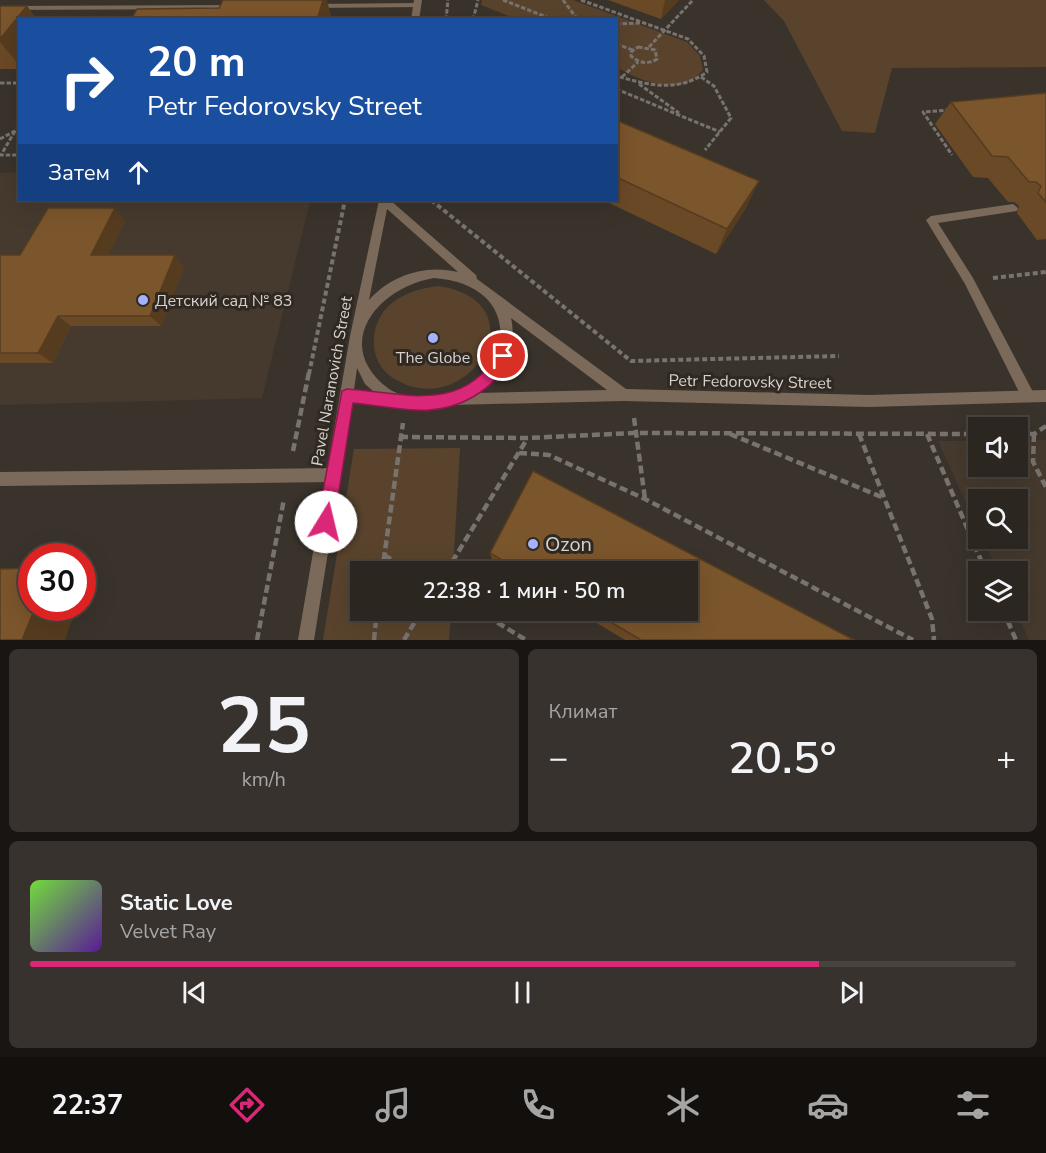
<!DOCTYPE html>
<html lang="ru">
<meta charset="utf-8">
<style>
body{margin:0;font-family:"Nunito Sans",sans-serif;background:#38322e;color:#f1f3f6;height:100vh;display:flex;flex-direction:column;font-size:22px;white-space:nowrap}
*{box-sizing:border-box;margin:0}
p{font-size:20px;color:#a6a5a5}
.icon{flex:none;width:33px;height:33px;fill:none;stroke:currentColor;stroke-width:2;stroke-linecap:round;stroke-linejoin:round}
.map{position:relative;height:640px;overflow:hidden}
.sheet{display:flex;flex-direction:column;gap:9px;padding:9px;background:#181512;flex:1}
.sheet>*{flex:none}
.hud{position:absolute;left:18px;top:18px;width:600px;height:183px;border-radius:0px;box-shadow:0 6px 24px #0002,0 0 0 2px #48433f;background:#1a4fa0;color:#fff;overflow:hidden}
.controls{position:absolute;left:968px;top:417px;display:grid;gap:12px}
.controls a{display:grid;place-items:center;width:60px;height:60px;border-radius:0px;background:#2c2621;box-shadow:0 6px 24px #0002,0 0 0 2px #48433f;font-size:30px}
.speed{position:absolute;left:18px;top:543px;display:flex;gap:12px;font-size:30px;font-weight:700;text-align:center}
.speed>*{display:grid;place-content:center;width:78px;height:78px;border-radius:50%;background:#2c2621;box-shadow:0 6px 24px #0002,0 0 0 2px #48433f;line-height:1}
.speed .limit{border:9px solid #d22;background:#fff;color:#111}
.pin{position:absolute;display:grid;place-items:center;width:51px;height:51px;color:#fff;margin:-26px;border:3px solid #fff;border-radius:50%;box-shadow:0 2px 6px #0007}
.me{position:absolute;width:66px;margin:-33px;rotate:9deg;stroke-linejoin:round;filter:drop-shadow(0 0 4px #0008)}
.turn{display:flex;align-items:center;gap:21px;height:126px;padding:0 30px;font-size:27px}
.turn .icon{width:78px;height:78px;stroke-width:2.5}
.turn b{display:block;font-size:42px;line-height:51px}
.then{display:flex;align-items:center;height:57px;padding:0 30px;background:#0003;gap:12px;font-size:22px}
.big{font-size:45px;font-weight:600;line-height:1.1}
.sheet .tile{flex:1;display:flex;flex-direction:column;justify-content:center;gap:9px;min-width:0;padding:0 21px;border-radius:9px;background:#38322e}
.sheet .dial{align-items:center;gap:0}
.dial b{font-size:78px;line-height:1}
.song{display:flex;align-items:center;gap:18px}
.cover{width:72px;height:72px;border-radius:9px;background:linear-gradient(135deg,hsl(100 70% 55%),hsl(270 70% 35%))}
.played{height:6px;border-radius:3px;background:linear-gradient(90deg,#db2777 80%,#48433f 80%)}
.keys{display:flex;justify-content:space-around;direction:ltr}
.heat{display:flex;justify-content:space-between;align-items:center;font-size:33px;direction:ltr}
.sheet .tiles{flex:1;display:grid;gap:9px;grid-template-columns:1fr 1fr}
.tile:last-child{grid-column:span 2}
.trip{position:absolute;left:350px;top:561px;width:348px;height:60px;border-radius:0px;background:#2c2621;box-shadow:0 6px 24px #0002,0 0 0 2px #48433f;font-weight:600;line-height:60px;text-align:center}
.menu{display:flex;height:96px;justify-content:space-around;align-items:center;background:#120f0d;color:#a6a5a5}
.menu .icon{width:42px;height:42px}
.menu .on{color:#db2777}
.menu b{font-size:27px;color:#f1f3f6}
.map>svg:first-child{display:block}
.built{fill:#463a2e}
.green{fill:#59432d}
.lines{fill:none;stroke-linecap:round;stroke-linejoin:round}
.path-far2{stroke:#79736d;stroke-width:3;stroke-dasharray:4.5 2;stroke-linecap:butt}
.path-far1{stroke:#79736d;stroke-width:4;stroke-dasharray:5 3;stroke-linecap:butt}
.path{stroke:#79736d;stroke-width:4.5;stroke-dasharray:8 4;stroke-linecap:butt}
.service{fill:#7b6a59;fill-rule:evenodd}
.minor{fill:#7b6a59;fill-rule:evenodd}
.wall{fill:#6a4926}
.shaded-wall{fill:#563c1f}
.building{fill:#7b552c;stroke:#563c1f;stroke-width:1.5}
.route{fill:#db2777;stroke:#8e194d;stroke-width:1.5}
.poi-dot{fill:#a5b1fc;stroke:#302922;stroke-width:2}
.labels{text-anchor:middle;stroke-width:6;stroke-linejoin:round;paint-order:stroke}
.poi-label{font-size:16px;fill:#d7d2ce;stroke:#302922;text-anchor:start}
.street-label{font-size:16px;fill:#d7d2ce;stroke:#302922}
.near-poi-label{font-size:20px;fill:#d7d2ce;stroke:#302922;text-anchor:start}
</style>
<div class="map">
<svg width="1046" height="640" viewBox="0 0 1046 640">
<rect width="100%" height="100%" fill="#3a332c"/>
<g class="built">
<path d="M19,172L20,200L310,201L262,398L0,405V173Z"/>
<path d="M1046,440V640H1029L1016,611L1017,572L998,571L983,539L1017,538V500H978V529L938,441H978V466H1017V441Z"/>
</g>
<g class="green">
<path d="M482,0H573L687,42L700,56L703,70C700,73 696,77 693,80C673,93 634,79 617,67L616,20L516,19L481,5Z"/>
<path d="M764,0H1046V67L892,68L875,133L842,131L784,21Z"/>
<path d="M439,286C544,303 467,425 393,378C366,361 369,321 392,303C406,292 422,288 439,286Z"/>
<path d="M460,448L453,571L360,572V610L451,611L449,640H323L354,449Z"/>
</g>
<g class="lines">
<g class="path-far2">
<path d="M503,0L554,20"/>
<path d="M563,0L578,20"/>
<path d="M581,0L688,39L704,56L707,72C677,93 649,85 616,76"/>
<path d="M446,20L448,0"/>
<path d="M473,20L478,0"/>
<path d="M616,24L640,23"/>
<path d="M616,44L633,50"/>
<path d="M638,47L655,50L657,59C648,65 639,63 631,56V52Z"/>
<path d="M649,47L693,0"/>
<path d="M622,77L638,62"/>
<path d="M701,77L714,86L731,118L705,150"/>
<path d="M0,83H20"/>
<path d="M639,84L679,113"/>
<path d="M616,89L720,132"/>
<path d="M18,91L20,89"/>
<path d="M950,110L923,112L952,155"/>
<path d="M15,131L1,155H20"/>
<path d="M0,139L15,131L20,125"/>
</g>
<g class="path-far1">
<path d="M316,200L363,201"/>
<path d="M431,200L631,361L839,356"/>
<path d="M993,278L1046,272"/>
<path d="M309,374L345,200"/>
</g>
<g class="path">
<path d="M634,418L645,499"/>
<path d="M730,434L884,498"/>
<path d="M859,434L932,619L934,640"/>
<path d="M927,434L986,572"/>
<path d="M1017,434H1034L1046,426"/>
<path d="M1034,434L1033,462L1046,487"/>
<path d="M400,437L527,438L634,433L978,434"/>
<path d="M293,451L309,372"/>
<path d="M519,453L549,455L645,499L913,640"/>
<path d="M384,555L412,572"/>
<path d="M382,572L403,423"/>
<path d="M446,572L527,439"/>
<path d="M477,610L526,640"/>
<path d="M1003,610L1016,640"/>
<path d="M257,640L284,499"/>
<path d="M374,640L377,610"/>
<path d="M404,640L422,610"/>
</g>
<g class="service">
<path d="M417,3H420V7L313,8L309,6L313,4Z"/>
<path d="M239,5V9H236L0,10V6Z"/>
<path d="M1013,204L1018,208L1017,211L938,223L973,278L1033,392L1034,396L1033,400L1028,402L1023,400L965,284L926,220L931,216Z"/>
<path d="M333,468L338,470L340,475L338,480L333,482L0,486V472Z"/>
</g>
<g class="minor">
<path d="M414,0H422L419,20H411Z"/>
<path d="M379,200H390L476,275L477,279L626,389L869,395L1046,390V402L869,407L624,401L450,405L433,409H409L395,404L352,402L314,640H298L350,336ZM387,209L458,272C426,264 391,275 369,300ZM434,278C538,286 508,399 425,397C413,397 399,396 389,389C330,345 378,287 434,278ZM511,318L607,390L476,393C502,379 518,347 511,318ZM357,368L365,384L374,392L354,390Z"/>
</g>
</g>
<g class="wall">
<path d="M608,0H679L661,19Z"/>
<path d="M0,6H27L37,20H20V69H0Z"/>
<path d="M1046,93V239L1037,240L1017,213L1019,206L1014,202H1008L988,178L973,177L935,124L951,102Z"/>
<path d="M616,120L746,208L716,254L603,200H616Z"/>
<path d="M125,221L108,255L184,267L161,326H71L53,363H0V255H20Z"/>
<path d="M533,471L854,640H625L575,610H687V572H508L493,563L490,553Z"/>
</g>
<g class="shaded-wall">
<path d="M323,0H327L332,20H317Z"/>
<path d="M665,0H679L661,19Z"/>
<path d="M27,6L37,20H20V66L0,42V39Z"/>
<path d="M759,181L746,208L716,254L727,229Z"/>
<path d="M115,208L125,221L102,267L91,255Z"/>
<path d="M175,255L184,267L161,326L150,316Z"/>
<path d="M58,316L71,326L53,363L38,353Z"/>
<path d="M82,576L87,577L82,590Z"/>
<path d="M35,608H76L65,640H22Z"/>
</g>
<g class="building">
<path d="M223,0H323L317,20H131L137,9L219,8Z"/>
<path d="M0,6H27L0,39Z"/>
<path d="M1046,93V202L1038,193L1041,186L1036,182H1029L1008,157L992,156L951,102Z"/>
<path d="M616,120L759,181L727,229L616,177Z"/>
<path d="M48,208H115L91,255H175L150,316H58L38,353H0V255H20Z"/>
<path d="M533,471L854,640H641L590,610H687V572H522L490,553Z"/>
<path d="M32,568V608H35L22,640H0V569Z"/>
</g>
<path class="route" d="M503,350L508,352L510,356C501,376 491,386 473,397C433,420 396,407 353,403L334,522L331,528L326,530L320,528L317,522L342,391L347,389C405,393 464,414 498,352Z"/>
<g class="poi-dot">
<circle cx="143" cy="300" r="6"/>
<circle cx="433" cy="338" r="6"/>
<circle cx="533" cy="544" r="6"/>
</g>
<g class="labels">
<g class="poi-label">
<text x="155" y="306">Детский сад № 83</text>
<text x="433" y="363" text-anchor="middle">The Globe</text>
</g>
<g class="street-label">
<text transform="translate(331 381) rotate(-80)" y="6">Pavel Naranovich Street</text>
<text transform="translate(750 381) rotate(1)" y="6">Petr Fedorovsky Street</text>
</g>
<g class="near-poi-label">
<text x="545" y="551">Ozon</text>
</g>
</g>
</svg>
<div class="controls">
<a><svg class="icon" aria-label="sound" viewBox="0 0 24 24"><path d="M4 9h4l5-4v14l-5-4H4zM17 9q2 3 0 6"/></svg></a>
<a><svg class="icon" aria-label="search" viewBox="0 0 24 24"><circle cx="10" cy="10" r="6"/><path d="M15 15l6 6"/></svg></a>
<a><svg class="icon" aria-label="layers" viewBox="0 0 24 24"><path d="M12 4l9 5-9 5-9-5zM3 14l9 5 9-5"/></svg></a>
</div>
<div class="speed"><div class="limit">30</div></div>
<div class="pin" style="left:503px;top:356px;background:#d93025"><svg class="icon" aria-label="arrive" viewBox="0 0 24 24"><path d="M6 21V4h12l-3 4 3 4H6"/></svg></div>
<svg class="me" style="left:326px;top:522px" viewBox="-20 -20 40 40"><circle r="19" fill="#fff"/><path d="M0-13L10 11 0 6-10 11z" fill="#db2777"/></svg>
<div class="trip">22:38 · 1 мин · 50 m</div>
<div class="hud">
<div class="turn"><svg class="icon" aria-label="right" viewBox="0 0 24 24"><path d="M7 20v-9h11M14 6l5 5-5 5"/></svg><div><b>20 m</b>Petr Fedorovsky Street</div></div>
<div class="then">Затем<svg class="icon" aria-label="ahead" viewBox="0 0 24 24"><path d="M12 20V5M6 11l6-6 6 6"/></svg></div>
</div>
</div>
<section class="sheet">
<div class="tiles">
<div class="tile dial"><b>25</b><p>km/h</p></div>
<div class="tile"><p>Климат</p>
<div class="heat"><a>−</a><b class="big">20.5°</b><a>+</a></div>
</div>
<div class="tile">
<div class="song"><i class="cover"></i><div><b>Static Love</b><p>Velvet Ray</p></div></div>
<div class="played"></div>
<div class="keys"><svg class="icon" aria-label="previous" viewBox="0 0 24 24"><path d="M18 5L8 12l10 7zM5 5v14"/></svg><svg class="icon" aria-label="pause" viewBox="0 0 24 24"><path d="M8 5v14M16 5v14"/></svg><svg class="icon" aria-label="next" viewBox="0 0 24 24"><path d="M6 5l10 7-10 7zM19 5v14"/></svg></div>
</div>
</div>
</section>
<nav class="menu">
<b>22:37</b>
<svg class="icon on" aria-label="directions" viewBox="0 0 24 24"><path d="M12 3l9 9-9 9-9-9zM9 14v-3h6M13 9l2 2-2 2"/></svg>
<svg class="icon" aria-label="music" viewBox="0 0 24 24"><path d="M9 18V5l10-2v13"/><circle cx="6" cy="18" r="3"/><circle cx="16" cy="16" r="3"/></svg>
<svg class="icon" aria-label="phone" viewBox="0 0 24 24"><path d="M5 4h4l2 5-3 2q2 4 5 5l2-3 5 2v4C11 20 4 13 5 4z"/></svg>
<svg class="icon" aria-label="climate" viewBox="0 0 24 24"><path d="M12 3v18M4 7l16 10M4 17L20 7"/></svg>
<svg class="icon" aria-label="car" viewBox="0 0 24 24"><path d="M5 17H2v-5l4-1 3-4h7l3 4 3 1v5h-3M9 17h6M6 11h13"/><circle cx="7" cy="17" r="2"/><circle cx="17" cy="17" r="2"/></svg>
<svg class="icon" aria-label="filters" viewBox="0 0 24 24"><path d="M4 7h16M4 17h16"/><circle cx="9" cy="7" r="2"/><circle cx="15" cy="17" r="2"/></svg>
</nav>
